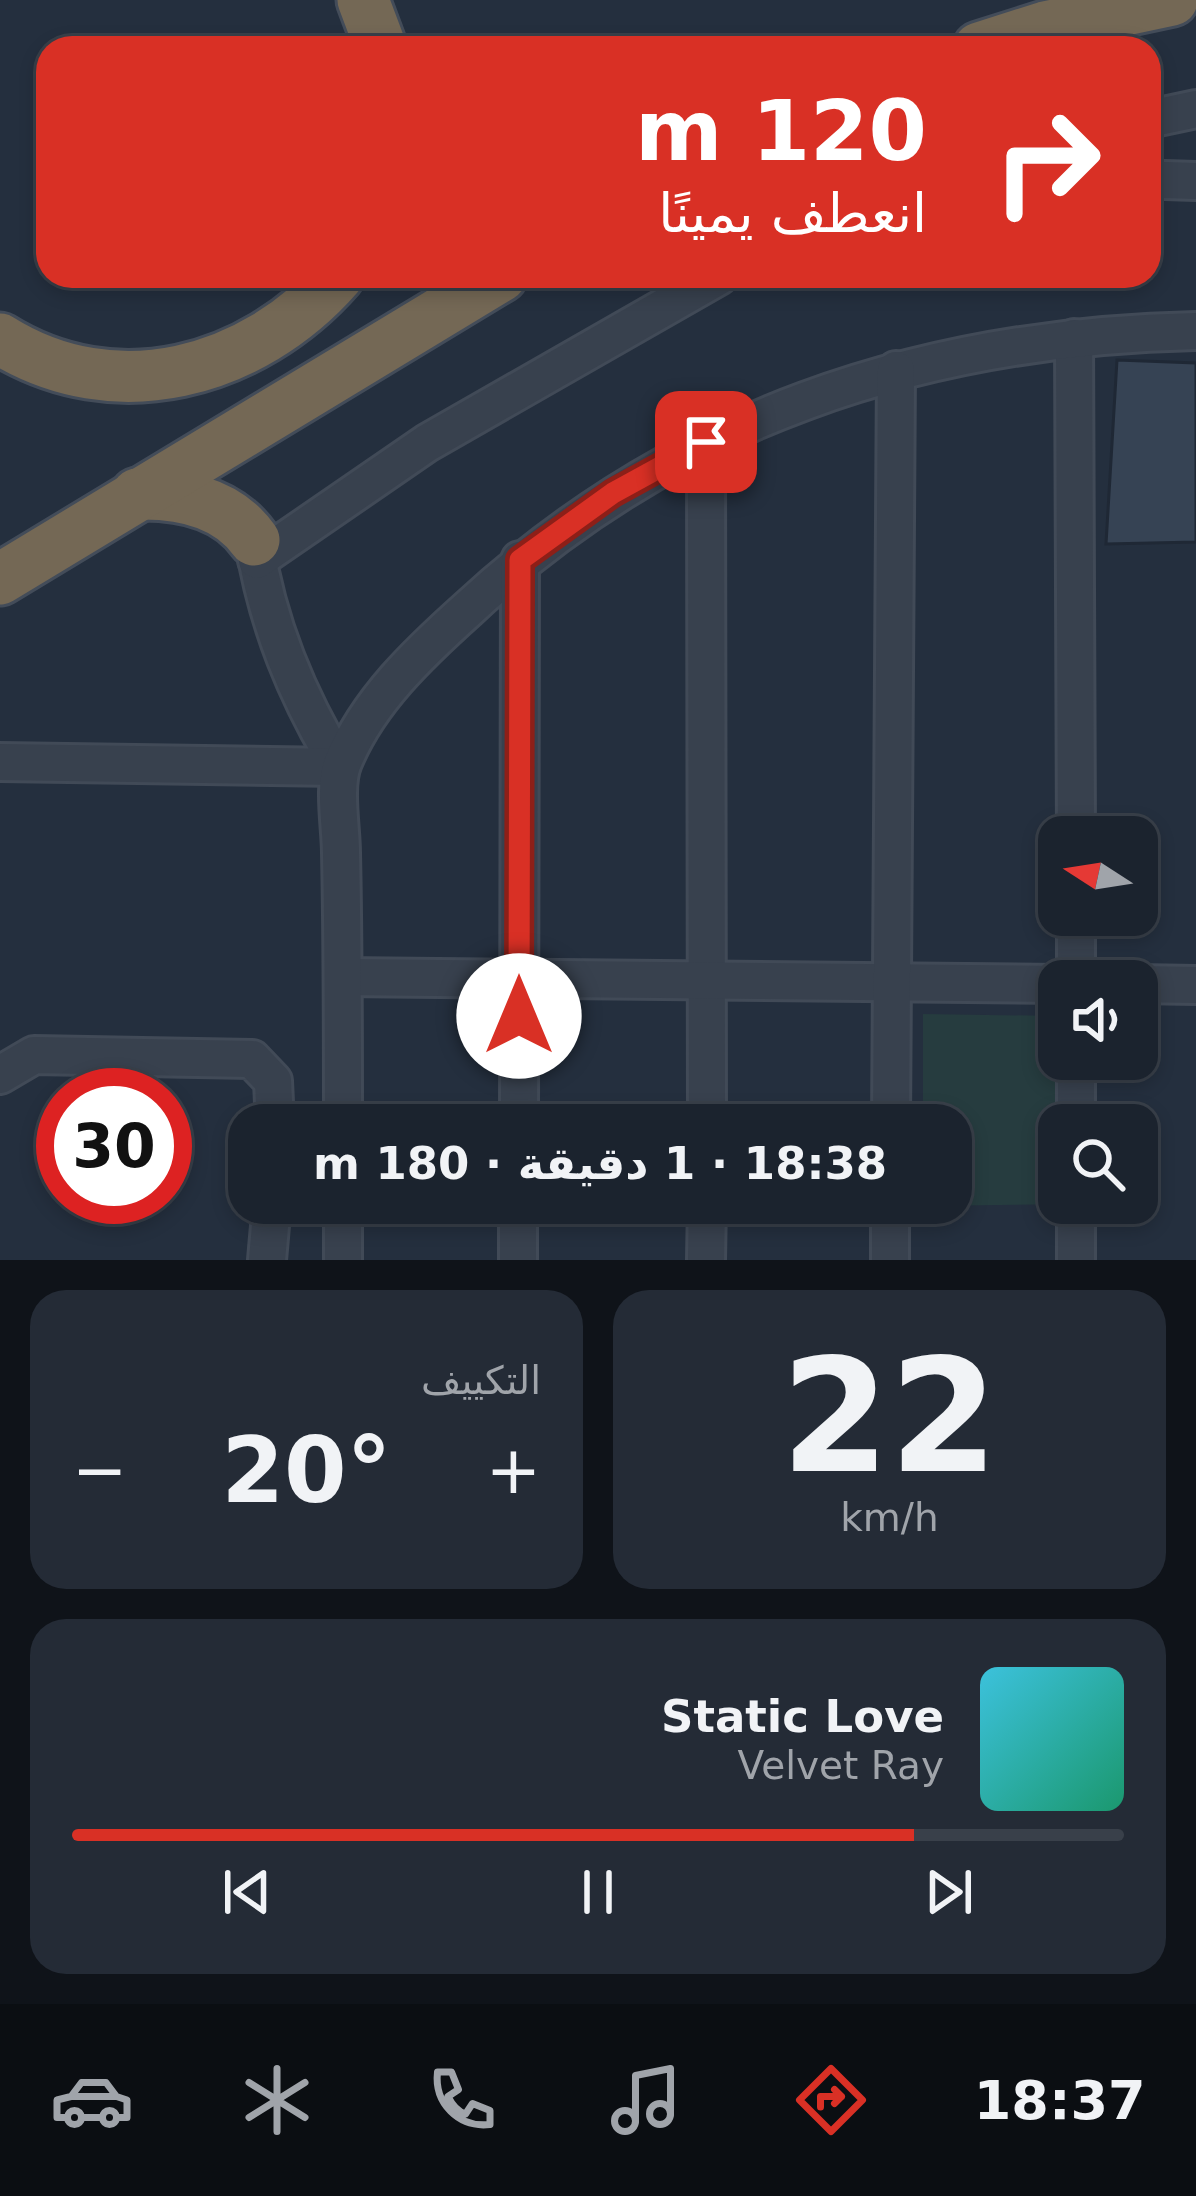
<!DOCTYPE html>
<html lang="ar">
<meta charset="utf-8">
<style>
body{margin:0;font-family:"DejaVu Sans",Cairo,sans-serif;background:#242b36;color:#f1f3f6;direction:rtl;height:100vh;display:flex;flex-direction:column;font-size:45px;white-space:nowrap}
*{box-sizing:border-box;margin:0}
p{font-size:39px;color:#a0a4aa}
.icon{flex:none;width:66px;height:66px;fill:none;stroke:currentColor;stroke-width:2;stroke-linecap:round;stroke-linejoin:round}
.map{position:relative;height:1260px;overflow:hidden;direction:ltr}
.side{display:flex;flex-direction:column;gap:30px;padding:30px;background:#0f1319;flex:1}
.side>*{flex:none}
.hud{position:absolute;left:36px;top:36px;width:1125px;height:252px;border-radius:36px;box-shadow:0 6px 18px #0003,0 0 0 3px #39404a;direction:rtl;background:#d93025;color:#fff;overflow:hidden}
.needle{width:78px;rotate:282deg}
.fabs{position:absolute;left:1038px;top:816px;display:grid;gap:24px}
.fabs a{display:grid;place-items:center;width:120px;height:120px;border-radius:24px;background:#1b232e;box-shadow:0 6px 18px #0003,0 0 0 3px #39404a;font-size:60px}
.speed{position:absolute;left:36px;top:1068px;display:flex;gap:24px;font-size:60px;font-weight:700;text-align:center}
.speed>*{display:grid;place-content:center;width:156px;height:156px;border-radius:50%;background:#1b232e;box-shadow:0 6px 18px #0003,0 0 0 3px #39404a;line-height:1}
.speed .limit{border:18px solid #d22;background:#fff;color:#111}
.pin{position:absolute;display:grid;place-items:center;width:102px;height:102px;color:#fff;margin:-51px;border-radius:24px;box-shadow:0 6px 18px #0006}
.me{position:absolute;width:132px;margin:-66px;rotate:0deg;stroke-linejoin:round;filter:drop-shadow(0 0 9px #0008)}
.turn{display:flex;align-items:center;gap:42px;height:252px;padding:0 36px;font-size:54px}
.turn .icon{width:156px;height:156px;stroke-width:2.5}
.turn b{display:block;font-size:84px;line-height:102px}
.big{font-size:90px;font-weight:700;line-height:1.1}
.side .widget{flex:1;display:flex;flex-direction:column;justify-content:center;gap:18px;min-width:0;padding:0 42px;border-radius:36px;background:#242b36}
.side .dial{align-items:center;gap:0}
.dial b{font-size:156px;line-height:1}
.song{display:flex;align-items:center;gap:36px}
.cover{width:144px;height:144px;border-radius:18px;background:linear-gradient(135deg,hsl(190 70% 55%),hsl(160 70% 35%))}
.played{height:12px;border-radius:6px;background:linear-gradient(90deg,#d93025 80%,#39404a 80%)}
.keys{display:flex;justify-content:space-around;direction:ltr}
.heat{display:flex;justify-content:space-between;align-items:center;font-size:66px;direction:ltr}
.side .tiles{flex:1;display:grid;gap:30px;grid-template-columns:1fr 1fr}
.widget:last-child{grid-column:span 2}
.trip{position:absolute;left:228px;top:1104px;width:744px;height:120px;border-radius:36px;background:#1b232e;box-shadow:0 6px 18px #0003,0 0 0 3px #39404a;font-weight:700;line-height:120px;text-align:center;direction:rtl}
.tabs{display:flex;height:192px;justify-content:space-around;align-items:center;background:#0b0e12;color:#a0a4aa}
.tabs .icon{width:84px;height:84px}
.tabs .active{color:#d93025}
.tabs b{font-size:54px;color:#f1f3f6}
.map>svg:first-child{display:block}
.green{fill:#263c3f}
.building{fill:#364354;stroke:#1f2835;stroke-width:3}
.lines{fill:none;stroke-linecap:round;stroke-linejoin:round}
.minor-casing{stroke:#414a57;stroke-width:42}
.highway-casing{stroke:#434c59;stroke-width:57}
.minor{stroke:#38414e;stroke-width:36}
.highway{stroke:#746855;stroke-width:51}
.route-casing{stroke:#8d1f18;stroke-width:30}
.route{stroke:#d93025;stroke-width:21}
</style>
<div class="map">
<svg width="1196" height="1260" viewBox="0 0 1196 1260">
<rect width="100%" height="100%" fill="#242f3e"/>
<path class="green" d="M923,1014L1059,1016V1203L1077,1204L923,1206L951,1203V1125H923Z"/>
<path class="building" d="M1117,360L1196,363V542L1106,544Z"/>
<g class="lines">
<g class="minor-casing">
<g id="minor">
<path d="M1149,119L1196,109"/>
<path d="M1165,180L1196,181"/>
<path d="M1074,338L1076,837"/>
<path d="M706,443L707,1125"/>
<path d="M254,540C267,624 297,696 340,767"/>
<path d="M257,560L427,443L719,276"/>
<path d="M0,762L340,767"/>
<path d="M1076,915V981"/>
<path d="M343,977L1059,984"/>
<path d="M1137,984L1196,985"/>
<path d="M0,1075L34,1055L252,1059L273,1081L275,1125"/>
<path d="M343,1125C343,1034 343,943 341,853C341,827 333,786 343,762C368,701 419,653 468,609C673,419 919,337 1196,331"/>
<path d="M519,1125L520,560"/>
<path d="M891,1125L896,370"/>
<path d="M1076,1125V1059"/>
<path d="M343,1203V1260"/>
<path d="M267,1260L272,1203"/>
<path d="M518,1260V1203"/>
<path d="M706,1260L707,1203"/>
<path d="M890,1260V1203"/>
<path d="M1076,1260V1203"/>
</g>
</g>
<g class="highway-casing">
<g id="highway">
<path d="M363,0L381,48"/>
<path d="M979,48L1045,27L1172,0"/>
<path d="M0,339C115,411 253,373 338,276"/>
<path d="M137,494C181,493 227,502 254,540"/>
<path d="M0,579L501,276"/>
</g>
</g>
<use href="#minor" class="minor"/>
<use href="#highway" class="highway"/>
</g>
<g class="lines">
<g class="route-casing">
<path id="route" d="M519,1016L520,560L613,493L706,442"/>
</g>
<use href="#route" class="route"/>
</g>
</svg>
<div class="fabs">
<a><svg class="needle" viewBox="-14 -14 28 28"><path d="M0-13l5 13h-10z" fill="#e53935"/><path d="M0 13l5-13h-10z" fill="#a0a4aa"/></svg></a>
<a><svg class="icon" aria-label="sound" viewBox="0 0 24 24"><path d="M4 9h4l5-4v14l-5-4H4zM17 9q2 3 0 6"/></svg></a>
<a><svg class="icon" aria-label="search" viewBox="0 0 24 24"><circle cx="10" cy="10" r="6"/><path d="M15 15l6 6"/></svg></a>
</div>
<div class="speed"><div class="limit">30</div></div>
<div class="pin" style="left:706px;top:442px;background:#d93025"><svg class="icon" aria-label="arrive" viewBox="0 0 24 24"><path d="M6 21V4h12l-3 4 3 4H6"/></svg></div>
<svg class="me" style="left:519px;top:1016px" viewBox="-20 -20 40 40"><circle r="19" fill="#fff"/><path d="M0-13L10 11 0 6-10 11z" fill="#d93025"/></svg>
<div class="trip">18:38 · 1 دقيقة · 180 m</div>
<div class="hud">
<div class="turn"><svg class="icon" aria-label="right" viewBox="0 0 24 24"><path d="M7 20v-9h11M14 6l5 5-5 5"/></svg><div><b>120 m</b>انعطف يمينًا</div></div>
</div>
</div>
<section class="side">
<div class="tiles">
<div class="widget dial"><b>22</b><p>km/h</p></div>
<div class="widget"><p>التكييف</p>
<div class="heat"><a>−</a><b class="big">20°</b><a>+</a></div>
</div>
<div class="widget">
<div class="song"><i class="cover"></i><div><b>Static Love</b><p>Velvet Ray</p></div></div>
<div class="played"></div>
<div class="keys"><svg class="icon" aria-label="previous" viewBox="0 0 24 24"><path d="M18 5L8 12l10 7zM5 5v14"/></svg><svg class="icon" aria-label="pause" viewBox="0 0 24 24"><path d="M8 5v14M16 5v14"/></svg><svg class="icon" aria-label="next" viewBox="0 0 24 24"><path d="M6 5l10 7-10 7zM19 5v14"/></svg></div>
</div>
</div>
</section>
<nav class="tabs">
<b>18:37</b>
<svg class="icon active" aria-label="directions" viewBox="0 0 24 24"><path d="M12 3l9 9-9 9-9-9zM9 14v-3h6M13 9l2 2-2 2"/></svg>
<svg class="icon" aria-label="music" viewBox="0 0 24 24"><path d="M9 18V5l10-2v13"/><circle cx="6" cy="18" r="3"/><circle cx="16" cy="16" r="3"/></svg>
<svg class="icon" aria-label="phone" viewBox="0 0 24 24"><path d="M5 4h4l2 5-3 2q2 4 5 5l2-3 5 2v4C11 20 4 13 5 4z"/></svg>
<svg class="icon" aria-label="climate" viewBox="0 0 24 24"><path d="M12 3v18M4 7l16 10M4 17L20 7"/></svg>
<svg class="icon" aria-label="car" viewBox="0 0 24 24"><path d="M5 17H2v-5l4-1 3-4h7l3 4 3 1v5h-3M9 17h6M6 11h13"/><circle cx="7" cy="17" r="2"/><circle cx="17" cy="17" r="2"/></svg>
</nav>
